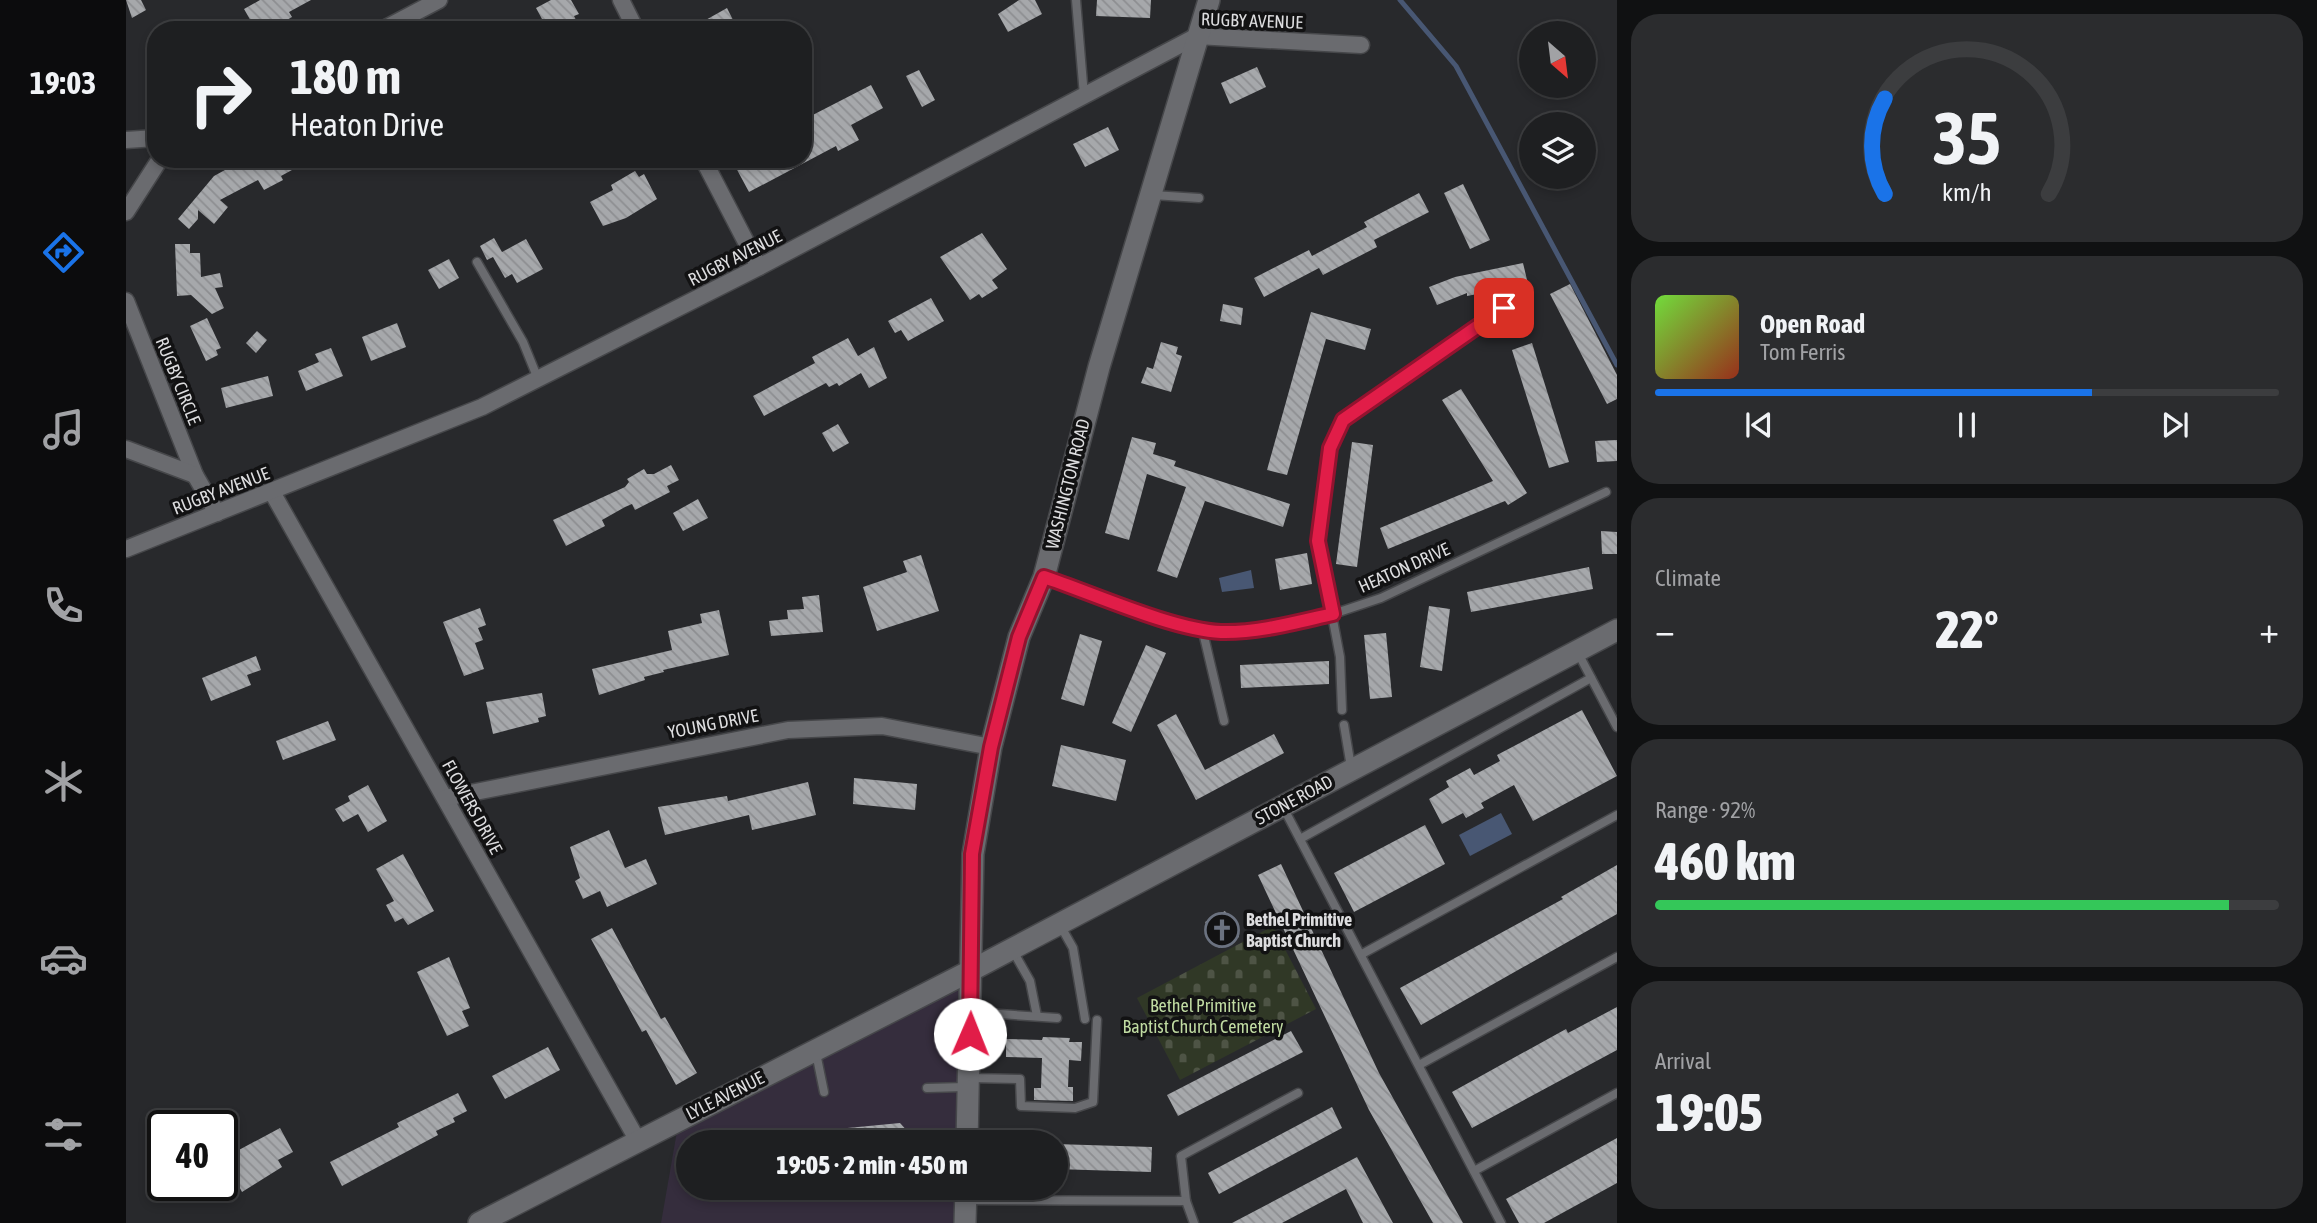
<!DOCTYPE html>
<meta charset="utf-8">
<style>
body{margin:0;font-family:"Asap Condensed",sans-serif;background:#2b2c2e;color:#f1f3f6;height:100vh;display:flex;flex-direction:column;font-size:26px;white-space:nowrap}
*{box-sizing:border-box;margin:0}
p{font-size:23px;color:#a1a2a5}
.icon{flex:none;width:38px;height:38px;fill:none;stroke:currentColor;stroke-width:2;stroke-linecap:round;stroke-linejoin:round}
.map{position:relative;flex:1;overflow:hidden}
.panel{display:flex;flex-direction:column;gap:14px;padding:14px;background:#101112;width:700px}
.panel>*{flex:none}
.top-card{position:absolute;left:21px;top:21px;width:665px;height:147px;border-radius:28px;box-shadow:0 4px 10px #0003,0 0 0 2px #3c3d3f;background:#1e1f21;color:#f1f3f6;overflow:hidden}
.needle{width:46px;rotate:152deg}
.buttons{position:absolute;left:1393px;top:21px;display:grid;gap:14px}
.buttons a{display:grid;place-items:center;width:77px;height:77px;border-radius:50%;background:#1e1f21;box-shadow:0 4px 10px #0003,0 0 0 2px #3c3d3f;font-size:35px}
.speed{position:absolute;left:21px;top:1110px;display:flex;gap:14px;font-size:35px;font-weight:700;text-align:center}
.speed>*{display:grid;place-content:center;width:91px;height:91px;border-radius:50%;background:#1e1f21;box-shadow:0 4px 10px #0003,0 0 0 2px #3c3d3f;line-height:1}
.speed .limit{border:4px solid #111;border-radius:10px;background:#fff;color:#111}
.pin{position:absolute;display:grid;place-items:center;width:60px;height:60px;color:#fff;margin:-30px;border-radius:14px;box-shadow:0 4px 10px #0006}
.me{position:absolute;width:77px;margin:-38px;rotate:1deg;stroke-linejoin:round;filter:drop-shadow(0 0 5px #0008)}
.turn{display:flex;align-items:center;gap:24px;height:147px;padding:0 28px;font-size:32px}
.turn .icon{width:91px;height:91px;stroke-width:2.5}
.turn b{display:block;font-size:49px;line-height:60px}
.big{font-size:52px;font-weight:800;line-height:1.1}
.panel .tile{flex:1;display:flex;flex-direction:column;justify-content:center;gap:10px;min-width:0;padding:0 24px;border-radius:28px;background:#2b2c2e}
.panel .dial{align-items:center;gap:0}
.dial svg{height:182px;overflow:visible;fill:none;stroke:#3c3d3f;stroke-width:7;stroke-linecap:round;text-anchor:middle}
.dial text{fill:#f1f3f6;stroke:none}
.song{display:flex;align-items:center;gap:21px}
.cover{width:84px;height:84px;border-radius:10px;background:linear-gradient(135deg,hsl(100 70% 55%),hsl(10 70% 35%))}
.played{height:7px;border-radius:4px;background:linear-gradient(90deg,#1a73e8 70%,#3c3d3f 70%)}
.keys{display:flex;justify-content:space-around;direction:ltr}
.heat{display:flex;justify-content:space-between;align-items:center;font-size:38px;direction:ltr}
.charge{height:10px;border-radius:5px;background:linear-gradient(90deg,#34c759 92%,#3c3d3f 0)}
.trip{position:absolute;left:550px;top:1130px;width:392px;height:70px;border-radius:35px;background:#1e1f21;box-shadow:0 4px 10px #0003,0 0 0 2px #3c3d3f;font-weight:800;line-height:70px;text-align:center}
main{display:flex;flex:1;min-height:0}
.menu{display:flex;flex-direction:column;width:126px;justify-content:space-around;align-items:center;background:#0c0c0d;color:#a1a2a5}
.menu .icon{width:49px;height:49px}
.menu .current{color:#1a73e8}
.menu b{font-size:32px;color:#f1f3f6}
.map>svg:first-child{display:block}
.commercial{fill:#352d3d}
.cemetery{fill:url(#cemetery-stones)}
.water{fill:#485773}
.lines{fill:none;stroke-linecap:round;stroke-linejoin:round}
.stream{stroke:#485773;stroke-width:5}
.building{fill:url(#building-back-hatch)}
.lane-casing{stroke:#46474a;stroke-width:11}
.street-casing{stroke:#46474a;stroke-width:19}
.secondary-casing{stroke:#46474a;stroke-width:24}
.lane{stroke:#6a6b6f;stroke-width:8}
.street{stroke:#6a6b6f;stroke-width:16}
.secondary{stroke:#6a6b6f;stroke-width:21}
.route-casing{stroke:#92132f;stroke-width:18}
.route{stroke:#e11d48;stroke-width:12}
.labels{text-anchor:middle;stroke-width:7;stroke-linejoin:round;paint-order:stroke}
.street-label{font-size:18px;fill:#dddddf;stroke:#121213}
.poi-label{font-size:18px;font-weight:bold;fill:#dddddf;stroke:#121213;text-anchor:start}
.park-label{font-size:18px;fill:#c0dba2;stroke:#121213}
</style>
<main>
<nav class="menu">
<b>19:03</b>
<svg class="icon current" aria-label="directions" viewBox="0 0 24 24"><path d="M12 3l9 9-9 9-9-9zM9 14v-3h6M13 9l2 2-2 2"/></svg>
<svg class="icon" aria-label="music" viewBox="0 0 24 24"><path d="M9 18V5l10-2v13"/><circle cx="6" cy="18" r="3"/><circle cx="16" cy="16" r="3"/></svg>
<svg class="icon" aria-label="phone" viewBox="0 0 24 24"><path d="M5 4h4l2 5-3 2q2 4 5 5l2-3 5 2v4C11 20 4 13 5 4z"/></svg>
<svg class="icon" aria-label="climate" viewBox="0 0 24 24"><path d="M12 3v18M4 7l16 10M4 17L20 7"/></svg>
<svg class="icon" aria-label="car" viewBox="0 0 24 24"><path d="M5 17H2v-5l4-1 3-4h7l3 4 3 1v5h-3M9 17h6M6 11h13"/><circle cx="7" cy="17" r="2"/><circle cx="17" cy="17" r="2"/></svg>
<svg class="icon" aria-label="filters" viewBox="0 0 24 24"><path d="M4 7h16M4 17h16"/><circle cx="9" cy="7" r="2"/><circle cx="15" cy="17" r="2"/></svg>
</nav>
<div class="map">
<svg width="1491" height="1223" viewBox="0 0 1491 1223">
<defs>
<pattern id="cemetery-stones" width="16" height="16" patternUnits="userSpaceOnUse" patternTransform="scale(1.75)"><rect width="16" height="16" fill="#303826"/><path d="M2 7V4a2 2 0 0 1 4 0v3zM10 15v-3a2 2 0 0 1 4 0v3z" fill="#4e5445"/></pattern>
<pattern id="building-back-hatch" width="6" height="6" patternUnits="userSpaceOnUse" patternTransform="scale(1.75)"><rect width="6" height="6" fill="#a6a8ab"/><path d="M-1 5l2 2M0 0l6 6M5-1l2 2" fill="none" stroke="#8d8e91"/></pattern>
</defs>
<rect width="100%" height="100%" fill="#28292c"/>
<path class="commercial" d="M846,970L841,1143H562V1188H839L838,1223H535L554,1114Z"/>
<path class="cemetery" d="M1147,926L1190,1009L1054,1080L1011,998Z"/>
<g class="water">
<path d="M1125,570L1128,588L1096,592L1093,578Z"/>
<path d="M1375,813L1386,834L1344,856L1333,835Z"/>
</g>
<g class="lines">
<path class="stream" d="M1274,0L1330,66L1491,365"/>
</g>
<g class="building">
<path d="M0,0H15L20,10L6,18Z"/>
<path d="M134,0H185L163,12L166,17L144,30H130L118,9Z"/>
<path d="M425,0H445L453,14L448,16L451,22L437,30H422L410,8Z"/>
<path d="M893,0H909L916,14L882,32L872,14Z"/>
<path d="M971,0H1025L1024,18L970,16Z"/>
<path d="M601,8L612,30H562Z"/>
<path d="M1131,67L1140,87L1104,104L1095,83Z"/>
<path d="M793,70L809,100L796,107L780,76Z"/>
<path d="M745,85L757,108L725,125L733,140L712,151L710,146L623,192L609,166L623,159H677V120Z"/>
<path d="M982,127L993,150L959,167L947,144Z"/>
<path d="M119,159H186L155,176L157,180L138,190L132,180L94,200L102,207L88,224L72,210V219L63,229L52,219L88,176Z"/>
<path d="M509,171L513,177L518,174L531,199L500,218L477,226L464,202L487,190L485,185Z"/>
<path d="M1337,184L1364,240L1344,249L1318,193Z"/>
<path d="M1293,193L1303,212L1248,240L1251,247L1197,275L1193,268L1138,297L1128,278L1183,250L1186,256L1241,227L1238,222Z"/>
<path d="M856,233L881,269L866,280L872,288L856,298L853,294L844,300L814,257Z"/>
<path d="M368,238L376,252L400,239L417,269L391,283L386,274L379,278L367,257L361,260L354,246Z"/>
<path d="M49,244H64V253H74L75,277L94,273L97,287L89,288L98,308L86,314L65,295L51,296Z"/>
<path d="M323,259L333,278L313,289L302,270Z"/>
<path d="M1397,263L1402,284L1341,296V293L1311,305L1303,287L1329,277Z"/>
<path d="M1444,284L1491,375V399L1481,404L1424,294Z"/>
<path d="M805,298L818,321L782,341L775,330L769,333L762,321Z"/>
<path d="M1097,304L1117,308L1115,325L1094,321Z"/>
<path d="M1185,312L1245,329L1239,350L1200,339L1161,475L1141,470Z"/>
<path d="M81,318L95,348L90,350L92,355L80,361L64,326Z"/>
<path d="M271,323L280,347L245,361L236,337Z"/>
<path d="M131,331L141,340L130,353L120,343Z"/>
<path d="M722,338L732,356L748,347L761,378L743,388L735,373L713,386L711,383L703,387L700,383L638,416L627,396L689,363L686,357Z"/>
<path d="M1035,342L1052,347L1050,354L1056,356L1045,392L1015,383L1021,367L1027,369Z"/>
<path d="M1406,343L1443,462L1423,468L1386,350Z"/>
<path d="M205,348L217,376L180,391L172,371L193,362L189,354Z"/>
<path d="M142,376L147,396L100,408L95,388Z"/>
<path d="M1335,389L1401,493L1382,505L1379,501L1262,549L1254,528L1367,481L1316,400Z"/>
<path d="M712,424L723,443L707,452L696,433Z"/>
<path d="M1006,437L1030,443L1027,454L1050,461L1048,466L1164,504L1157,527L1079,501L1051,578L1031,571L1060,487L1021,474L1003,540L979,533Z"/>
<path d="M1491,440V461L1471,462L1469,441Z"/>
<path d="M1226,442L1247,445L1231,567L1210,564Z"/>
<path d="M545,465L553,480L541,486L544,492L509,510L506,504L499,507L476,520L479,526L440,546L427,520L499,487L503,482L501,479L518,469L521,474H528Z"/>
<path d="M572,499L582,518L557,531L547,513Z"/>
<path d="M1475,531L1491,532V554H1476Z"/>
<path d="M1181,553L1186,584L1154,590L1149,559Z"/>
<path d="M795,555L813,611L751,631L737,587L781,572L777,561Z"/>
<path d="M1463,567L1467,589L1345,612L1341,592Z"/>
<path d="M693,595L697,632L645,636L643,621L662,619L661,610L678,609L676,597Z"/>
<path d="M1303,606L1324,609L1316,671L1294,667Z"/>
<path d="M354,608L360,625L352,628L357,640L349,643L358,669L338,676L317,622Z"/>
<path d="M593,610L603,655L537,670L538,672L518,677L519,680L473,695L466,669L546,650L542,631L576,623L574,614Z"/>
<path d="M1260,633L1266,697L1244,699L1238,635Z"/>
<path d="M954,634L976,641L958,706L935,699Z"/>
<path d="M1020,645L1040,653L1005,732L986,723Z"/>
<path d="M130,656L135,670L121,675L125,685L85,701L76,678Z"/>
<path d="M1203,661V684L1115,688L1114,665Z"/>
<path d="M416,693L420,716L412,718L413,722L367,734L360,702Z"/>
<path d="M1456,710L1491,776L1407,821L1388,785L1355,803L1358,808L1340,818L1337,813L1316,824L1303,799L1323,787L1320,781L1344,768L1348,775L1374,761L1371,755Z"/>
<path d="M1050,714L1079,770L1148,734L1158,753L1070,800L1031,725Z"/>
<path d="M202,721L210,740L157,760L150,741Z"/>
<path d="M935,745L1000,760L990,801L926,786Z"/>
<path d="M728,778L791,784L789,810L727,804Z"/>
<path d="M682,782L690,815L626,830L623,815L539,835L532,807L601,796L602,801Z"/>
<path d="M242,785L261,821L242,832L232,814L217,822L209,809L224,801L222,796Z"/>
<path d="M1299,825L1319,864L1228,912L1208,873Z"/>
<path d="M483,830L499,868L520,859L531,884L481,907L474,891L457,899L449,881L454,878L444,847Z"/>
<path d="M277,854L308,911L282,925L277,918L269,922L260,905L268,901L250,869Z"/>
<path d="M1155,864L1253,1073L1337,1223H1307L1243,1110L1132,875Z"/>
<path d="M1491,865V914L1295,1025L1274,988L1437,899L1435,897Z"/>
<path d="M1099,911L1113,937L1093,948L1079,922Z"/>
<path d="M486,928L535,1019L539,1017L571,1073L550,1085L520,1030L516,1032L465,939Z"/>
<path d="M323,957L344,1008L336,1011L343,1026L321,1036L291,972Z"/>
<path d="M1491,1007V1050L1346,1128L1326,1092L1440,1029L1442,1033Z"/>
<path d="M1165,1031L1177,1052L1052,1116L1041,1095Z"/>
<path d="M917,1037L944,1038L943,1042H956L955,1061L943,1060L942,1087H947V1101L908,1100V1088H915L916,1058L880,1057V1039L916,1040Z"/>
<path d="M422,1047L434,1070L379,1099L366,1076Z"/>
<path d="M332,1093L341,1111L327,1118L329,1122L310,1131L312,1135L216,1186L204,1162L273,1127L271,1123Z"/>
<path d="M1206,1107L1216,1128L1093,1194L1082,1173Z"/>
<path d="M774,1123L792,1143H669V1133Z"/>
<path d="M154,1128L167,1152L152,1160L156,1167L116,1192L98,1158Z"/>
<path d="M1491,1138V1183L1418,1223H1393L1380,1199Z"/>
<path d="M929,1144L1026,1147L1025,1172L929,1169Z"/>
<path d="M1231,1157L1267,1223H1237L1220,1189L1156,1223H1106Z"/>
</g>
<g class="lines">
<g class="lane-casing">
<g id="lane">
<path d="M950,0L958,96"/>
<path d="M1027,195L1073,198"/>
<path d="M351,262L397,342L412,379"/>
<path d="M921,578L1047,622L1094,632L1153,626L1207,614L1255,598L1480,492"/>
<path d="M1076,628L1098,721"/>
<path d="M1451,651L1491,727"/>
<path d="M1216,710L1214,657L1192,541L1204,448L1217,420L1378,308"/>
<path d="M1218,725L1225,767"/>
<path d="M1157,807L1375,1223"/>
<path d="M1174,839L1465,678"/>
<path d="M934,925L947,948L959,1019"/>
<path d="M887,951L904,981L911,1016"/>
<path d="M1236,954L1491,815"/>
<path d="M845,1012L931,1018"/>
<path d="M690,1053L698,1092"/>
<path d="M1293,1065L1491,957"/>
<path d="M845,1078L894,1079L895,1106L949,1108L967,1102L971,1020"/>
<path d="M801,1088L840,1087"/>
<path d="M1348,1171L1491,1093"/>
<path d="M744,1194L839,1195"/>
<path d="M840,1200L1060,1201L1055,1156L1172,1093"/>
<path d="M1060,1201L1068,1223"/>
</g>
</g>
<g class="street-casing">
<g id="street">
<path d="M495,0L510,30"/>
<path d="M256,30L313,0"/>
<path d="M0,140L30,138"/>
<path d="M577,159L633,267"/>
<path d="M0,212L34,159"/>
<path d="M0,301L69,475L91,513"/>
<path d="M0,449L69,475"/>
<path d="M146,492L512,1141"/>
<path d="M0,549L356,407L633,267L1071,36L1235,45"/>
<path d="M319,798L662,730L756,726L865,747"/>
</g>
</g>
<g class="secondary-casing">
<g id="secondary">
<path d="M841,1143L847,854L865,747L893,637L918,577L973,367L1083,0"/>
<path d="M353,1223L846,970L1491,630"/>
<path d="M839,1223L840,1188"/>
</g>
</g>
<use href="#lane" class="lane"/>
<use href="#street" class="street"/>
<use href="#secondary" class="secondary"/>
</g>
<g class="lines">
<g class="route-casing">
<path id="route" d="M844,1034L846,854L865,747L893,637L918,577C966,593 1047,630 1095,632C1132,633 1171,622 1207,614L1192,541L1204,448L1217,420L1378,308"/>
</g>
<use href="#route" class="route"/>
</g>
<defs>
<g id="church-ring" transform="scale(1.75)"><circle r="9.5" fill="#121213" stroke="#6b7280" stroke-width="1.5"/><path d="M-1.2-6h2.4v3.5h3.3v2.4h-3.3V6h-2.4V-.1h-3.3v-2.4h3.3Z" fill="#6b7280"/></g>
</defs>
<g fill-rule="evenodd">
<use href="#church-ring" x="1096" y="930"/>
</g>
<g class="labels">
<g class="street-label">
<text transform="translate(1126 21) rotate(2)" y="6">RUGBY AVENUE</text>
<text transform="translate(609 258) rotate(-27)" y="6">RUGBY AVENUE</text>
<text transform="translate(52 381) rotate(68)" y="6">RUGBY CIRCLE</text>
<text transform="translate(942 484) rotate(-76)" y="6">WASHINGTON ROAD</text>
<text transform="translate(95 491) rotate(-21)" y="6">RUGBY AVENUE</text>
<text transform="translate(1278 568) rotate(-24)" y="6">HEATON DRIVE</text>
<text transform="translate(587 724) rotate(-11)" y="6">YOUNG DRIVE</text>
<text transform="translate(1168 800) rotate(-28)" y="6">STONE ROAD</text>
<text transform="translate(346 807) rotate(61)" y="6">FLOWERS DRIVE</text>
<text transform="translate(599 1096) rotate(-27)" y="6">LYLE AVENUE</text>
</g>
<g class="poi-label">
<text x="1120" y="926">Bethel Primitive<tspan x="1120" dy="21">Baptist Church</tspan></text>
</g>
<g class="park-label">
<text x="1077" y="1012">Bethel Primitive<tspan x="1077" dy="21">Baptist Church Cemetery</tspan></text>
</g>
</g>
</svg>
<div class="buttons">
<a><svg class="needle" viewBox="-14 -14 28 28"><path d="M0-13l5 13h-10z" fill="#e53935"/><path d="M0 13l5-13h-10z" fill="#a1a2a5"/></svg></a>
<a><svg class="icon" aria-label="layers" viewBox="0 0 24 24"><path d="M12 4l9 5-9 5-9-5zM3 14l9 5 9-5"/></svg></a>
</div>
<div class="speed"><div class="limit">40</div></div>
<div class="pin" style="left:1378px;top:308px;background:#d93025"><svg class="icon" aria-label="arrive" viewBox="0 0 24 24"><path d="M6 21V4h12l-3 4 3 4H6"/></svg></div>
<svg class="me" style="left:844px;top:1034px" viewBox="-20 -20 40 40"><circle r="19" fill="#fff"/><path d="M0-13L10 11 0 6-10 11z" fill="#e11d48"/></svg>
<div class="trip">19:05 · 2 min · 450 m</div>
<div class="top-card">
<div class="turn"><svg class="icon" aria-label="right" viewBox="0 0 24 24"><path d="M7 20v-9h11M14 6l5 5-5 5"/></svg><div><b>180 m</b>Heaton Drive</div></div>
</div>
</div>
<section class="panel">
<div class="tile dial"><svg viewBox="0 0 100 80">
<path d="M14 69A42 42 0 1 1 86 69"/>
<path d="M14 69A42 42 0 0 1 14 27" stroke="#1a73e8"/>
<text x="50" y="56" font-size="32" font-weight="700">35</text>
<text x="50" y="72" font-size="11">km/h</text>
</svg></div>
<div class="tile">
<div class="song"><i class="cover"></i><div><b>Open Road</b><p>Tom Ferris</p></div></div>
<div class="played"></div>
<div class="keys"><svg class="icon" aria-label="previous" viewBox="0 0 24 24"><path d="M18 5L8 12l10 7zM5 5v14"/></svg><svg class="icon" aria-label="pause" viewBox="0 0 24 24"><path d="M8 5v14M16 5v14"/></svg><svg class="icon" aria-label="next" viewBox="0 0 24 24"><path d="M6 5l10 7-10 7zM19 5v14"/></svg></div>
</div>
<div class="tile"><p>Climate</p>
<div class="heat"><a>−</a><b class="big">22°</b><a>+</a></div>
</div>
<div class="tile"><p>Range · 92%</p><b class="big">460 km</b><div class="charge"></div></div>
<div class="tile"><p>Arrival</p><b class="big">19:05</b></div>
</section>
</main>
